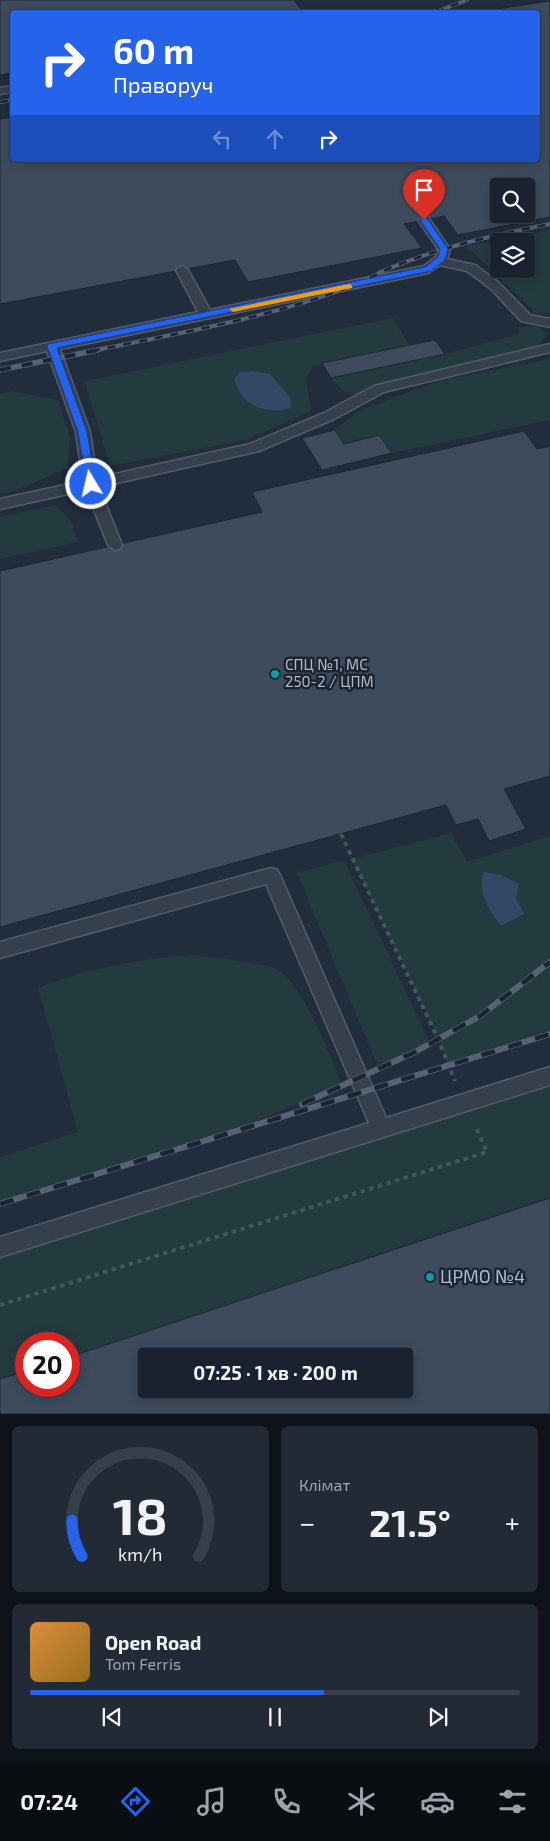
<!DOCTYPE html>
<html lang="uk">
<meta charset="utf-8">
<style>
body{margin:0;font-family:"Exo 2",sans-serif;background:#222a36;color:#f1f3f6;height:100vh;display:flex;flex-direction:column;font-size:19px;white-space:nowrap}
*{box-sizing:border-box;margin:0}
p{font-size:16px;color:#9fa4aa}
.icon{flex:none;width:28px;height:28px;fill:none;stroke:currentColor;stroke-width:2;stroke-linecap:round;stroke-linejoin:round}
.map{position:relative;height:1414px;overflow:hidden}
.panel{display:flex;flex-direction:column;gap:12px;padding:12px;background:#0e1319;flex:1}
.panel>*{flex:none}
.top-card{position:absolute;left:10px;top:10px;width:530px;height:152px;border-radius:5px;box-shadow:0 2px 12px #0003,0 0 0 1px #373f4a;background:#2563eb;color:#fff;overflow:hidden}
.tools{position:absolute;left:490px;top:178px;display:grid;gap:10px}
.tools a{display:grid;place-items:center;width:45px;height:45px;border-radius:5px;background:#19222e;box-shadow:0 2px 12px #0003,0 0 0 1px #373f4a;font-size:25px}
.speed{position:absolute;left:15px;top:1332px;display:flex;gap:10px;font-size:25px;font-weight:700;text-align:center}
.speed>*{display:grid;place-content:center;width:65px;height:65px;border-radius:50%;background:#19222e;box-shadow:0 2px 12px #0003,0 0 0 1px #373f4a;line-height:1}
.speed .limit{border:8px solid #d22;background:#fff;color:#111}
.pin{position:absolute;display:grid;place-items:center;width:42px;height:42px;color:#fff;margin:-51px -21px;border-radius:50% 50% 50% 0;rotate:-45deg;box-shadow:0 0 5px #0007}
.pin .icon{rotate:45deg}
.me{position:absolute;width:55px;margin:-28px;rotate:351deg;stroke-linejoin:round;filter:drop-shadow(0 0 4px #0008)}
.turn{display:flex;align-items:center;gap:18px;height:105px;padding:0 20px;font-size:22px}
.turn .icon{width:65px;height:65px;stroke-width:2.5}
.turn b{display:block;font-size:35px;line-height:42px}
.lanes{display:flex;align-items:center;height:48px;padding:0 20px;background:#0003;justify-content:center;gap:25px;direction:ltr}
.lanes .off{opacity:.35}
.big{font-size:38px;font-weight:700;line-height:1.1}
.panel .tile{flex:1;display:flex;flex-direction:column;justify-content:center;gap:8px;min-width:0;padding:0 18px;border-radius:8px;background:#222a36}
.panel .dial{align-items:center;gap:0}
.dial svg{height:130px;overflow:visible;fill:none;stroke:#373f4a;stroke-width:7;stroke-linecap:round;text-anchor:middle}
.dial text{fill:#f1f3f6;stroke:none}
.song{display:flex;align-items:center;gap:15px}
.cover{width:60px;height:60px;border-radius:8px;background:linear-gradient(135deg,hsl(30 70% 55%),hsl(40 70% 35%))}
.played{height:5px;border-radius:2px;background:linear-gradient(90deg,#2563eb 60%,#373f4a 60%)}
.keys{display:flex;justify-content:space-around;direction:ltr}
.heat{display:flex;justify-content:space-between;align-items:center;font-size:28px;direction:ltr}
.panel .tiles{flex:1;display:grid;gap:12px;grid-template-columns:1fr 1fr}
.tile:last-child{grid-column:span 2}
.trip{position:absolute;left:138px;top:1348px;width:275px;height:50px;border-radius:5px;background:#19222e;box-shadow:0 2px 12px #0003,0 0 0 1px #373f4a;font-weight:700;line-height:50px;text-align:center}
.tabs{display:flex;height:80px;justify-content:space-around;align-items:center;background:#0a0e12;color:#9fa4aa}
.tabs .icon{width:35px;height:35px}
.tabs .current{color:#2563eb}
.tabs b{font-size:22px;color:#f1f3f6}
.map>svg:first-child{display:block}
.green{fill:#233b3e;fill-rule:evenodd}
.water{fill:#344865}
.building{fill:#3d4b5d;stroke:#1c2634;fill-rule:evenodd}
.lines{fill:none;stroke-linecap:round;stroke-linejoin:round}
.service-casing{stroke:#535d6b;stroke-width:3}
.path{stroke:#41585b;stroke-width:4;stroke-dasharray:4.5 4.5;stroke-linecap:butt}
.service{fill:#353f4d;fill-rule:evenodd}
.rail-far2-casing{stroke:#576374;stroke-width:4}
.rail-far1-casing{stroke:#576374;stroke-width:5.5}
.rail-casing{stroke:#576374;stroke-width:6}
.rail-far2{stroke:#1a2432;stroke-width:2.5;stroke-dasharray:8;stroke-linecap:butt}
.rail-far1{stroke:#1a2432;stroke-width:4;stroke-dasharray:11;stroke-linecap:butt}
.rail{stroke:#1a2432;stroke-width:4.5;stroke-dasharray:14;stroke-linecap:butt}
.route{fill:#2563eb;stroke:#184099}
.slow{fill:#f59e0b}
.culture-dot{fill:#0f9aa8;stroke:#1a2432;stroke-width:2}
.labels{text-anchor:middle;stroke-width:5;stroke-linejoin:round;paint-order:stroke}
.poi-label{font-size:15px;fill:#b0bac9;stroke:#1a2432;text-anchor:start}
.near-poi-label{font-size:18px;fill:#b0bac9;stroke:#1a2432;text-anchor:start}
</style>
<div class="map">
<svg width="550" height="1414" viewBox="0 0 550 1414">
<rect width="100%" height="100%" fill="#212d3d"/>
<g class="green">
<path d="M550,230V313L537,314L466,246ZM499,241H526V269H499Z"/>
<path d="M393,318L409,345L313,366L306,378L311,411L246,440L110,466L85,381Z"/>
<path d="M537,325L547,334L539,346L378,384C354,397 349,400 331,378L445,354L520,334L517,328Z"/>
<path d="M550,359V420L392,453L379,435L344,444L335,430L358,411L439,381Z"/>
<path d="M12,391L58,400L70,437L68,468L14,491L0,494V394Z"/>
<path d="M56,505L71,520L78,542L0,559V517Z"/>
<path d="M451,833L467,862L550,836V1034L448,1066L438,1039L352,859Z"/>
<path d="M344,860L430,1043L379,1069L297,873Z"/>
<path d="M193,955C209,957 269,963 280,971C307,993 329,1054 343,1086L209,1140L0,1204V1157L78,1132L38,988C84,969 143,958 193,955Z"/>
<path d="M550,1076V1198L69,1357V1344H26V1371L0,1379V1247Z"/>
</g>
<g class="water">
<path d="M253,371L270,374L291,398V408C264,415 242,406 234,379L240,372Z"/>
<path d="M484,872L501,875L519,884L516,898L524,914L501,926C490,912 476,890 484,872Z"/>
</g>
<g class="building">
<path d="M0,0H294L303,12H12V73L0,75Z"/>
<path d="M550,1V217L458,235L444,216L404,224L422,248L248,282L235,260L0,304V119L12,117V160H538V12H476ZM499,186H526V214H499Z"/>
<path d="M435,340L445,354L331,378L322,363Z"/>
<path d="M335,430L344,444L379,435L392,453L322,470L302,438Z"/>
<path d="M524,431L537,449L550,446V776L504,789L526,829L489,841L478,819L456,825L446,805L0,927V571L262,512L252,492Z"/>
<path d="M550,1198V1414H0V1379L26,1371V1386H69V1357ZM146,1356H404V1389H146Z"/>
</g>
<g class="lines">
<g class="service-casing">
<g id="service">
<path d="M12,86V92L0,94V88Z"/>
<path d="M424,216L428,217L450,249L447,259L475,265L499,283L530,315L550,319V327L521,321L491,289L467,271L440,265L428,273L60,349L90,432L97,478L250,444L324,413L374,386L550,344V352L384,392L334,419L259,451L99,487L122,545L120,549L115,550L108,545L86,490L0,509V499L83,481L76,432L47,351L0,361V353L198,312L176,270L182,266L188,270L210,310L424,266L436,257L438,249L418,220Z"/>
<path d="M271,868L277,870L280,875L386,1118L550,1067V1085L0,1257V1237L369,1123L266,884L0,958V942Z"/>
</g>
</g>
<g class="path">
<path d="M341,834L438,1039L455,1081"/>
<path d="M0,1305L487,1152L475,1125"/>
</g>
<use href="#service" class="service"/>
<g class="rail-far2-casing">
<g id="rail-far2">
<path d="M436,12L467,0"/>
<path d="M0,102L12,100"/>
<path d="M92,351C179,333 269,318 352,286C363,282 373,276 383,271C437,248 493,235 550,224"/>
</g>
</g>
<g class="rail-far1-casing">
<path id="rail-far1" d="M0,370L98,350"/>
</g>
<g class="rail-casing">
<g id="rail">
<path d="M302,1104L415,1052L480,1016L550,962"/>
<path d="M0,1204L550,1034"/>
</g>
</g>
<use href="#rail-far2" class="rail-far2"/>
<use href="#rail-far1" class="rail-far1"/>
<use href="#rail" class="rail"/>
</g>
<path class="route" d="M424,217L427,218L448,249L445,260L431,271L57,348L87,432L96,484L94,486H87L78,432L47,346L48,344L425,267L438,257L440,249L420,220Z"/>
<path class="slow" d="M349,284L352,285V288L233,312L229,309Z"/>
<g class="culture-dot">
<circle cx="275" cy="674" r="5"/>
<circle cx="430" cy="1277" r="5"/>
</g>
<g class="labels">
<g class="poi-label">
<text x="285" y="670">СПЦ №1, МС<tspan x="285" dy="17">250-2 / ЦПМ</tspan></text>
</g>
<g class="near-poi-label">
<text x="440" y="1283">ЦРМО №4</text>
</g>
</g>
</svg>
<div class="tools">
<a><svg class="icon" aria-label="search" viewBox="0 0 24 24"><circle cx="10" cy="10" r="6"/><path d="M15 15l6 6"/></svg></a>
<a><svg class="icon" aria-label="layers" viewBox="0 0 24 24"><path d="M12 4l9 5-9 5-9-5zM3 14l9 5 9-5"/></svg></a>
</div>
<div class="speed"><div class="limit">20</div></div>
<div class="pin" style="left:424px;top:220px;background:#d93025"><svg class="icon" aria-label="arrive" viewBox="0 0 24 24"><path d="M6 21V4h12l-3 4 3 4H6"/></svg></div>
<svg class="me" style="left:91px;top:484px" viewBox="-20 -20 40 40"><circle r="17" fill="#2563eb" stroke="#fff" stroke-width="3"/><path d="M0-11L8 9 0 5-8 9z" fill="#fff"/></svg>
<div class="trip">07:25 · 1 хв · 200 m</div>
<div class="top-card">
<div class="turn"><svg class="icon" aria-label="right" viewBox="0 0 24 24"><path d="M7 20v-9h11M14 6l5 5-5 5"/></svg><div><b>60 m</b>Праворуч</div></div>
<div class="lanes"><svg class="icon off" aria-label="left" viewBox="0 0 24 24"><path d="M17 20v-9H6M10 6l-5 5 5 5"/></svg><svg class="icon off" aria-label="ahead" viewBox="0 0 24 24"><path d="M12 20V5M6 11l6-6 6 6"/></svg><svg class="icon" aria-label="right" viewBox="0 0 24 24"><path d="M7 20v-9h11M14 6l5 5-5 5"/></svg></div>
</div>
</div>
<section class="panel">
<div class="tiles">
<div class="tile dial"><svg viewBox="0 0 100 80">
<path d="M14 69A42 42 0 1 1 86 69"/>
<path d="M14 69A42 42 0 0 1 8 47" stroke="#2563eb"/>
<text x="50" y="56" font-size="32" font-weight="700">18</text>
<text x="50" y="72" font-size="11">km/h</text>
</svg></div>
<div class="tile"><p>Клімат</p>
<div class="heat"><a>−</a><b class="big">21.5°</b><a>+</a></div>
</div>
<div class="tile">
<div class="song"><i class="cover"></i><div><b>Open Road</b><p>Tom Ferris</p></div></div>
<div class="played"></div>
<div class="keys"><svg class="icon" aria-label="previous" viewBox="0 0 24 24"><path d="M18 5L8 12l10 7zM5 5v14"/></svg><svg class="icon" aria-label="pause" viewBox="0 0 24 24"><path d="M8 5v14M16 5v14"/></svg><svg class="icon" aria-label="next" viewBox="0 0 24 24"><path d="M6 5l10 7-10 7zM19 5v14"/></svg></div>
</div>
</div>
</section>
<nav class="tabs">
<b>07:24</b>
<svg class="icon current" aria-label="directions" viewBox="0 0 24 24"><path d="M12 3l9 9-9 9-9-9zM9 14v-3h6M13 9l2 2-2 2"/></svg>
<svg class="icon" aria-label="music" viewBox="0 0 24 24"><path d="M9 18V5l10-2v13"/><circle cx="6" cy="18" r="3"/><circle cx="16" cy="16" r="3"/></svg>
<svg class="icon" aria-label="phone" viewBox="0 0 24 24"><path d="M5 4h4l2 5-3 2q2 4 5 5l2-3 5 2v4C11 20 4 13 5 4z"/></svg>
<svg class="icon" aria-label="climate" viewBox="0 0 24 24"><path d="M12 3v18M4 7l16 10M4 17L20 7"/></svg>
<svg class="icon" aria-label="car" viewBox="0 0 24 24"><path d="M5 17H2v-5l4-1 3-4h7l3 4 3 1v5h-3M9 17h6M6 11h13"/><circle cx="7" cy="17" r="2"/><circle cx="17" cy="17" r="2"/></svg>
<svg class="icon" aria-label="filters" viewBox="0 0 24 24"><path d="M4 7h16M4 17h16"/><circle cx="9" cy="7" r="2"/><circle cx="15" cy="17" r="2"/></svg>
</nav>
